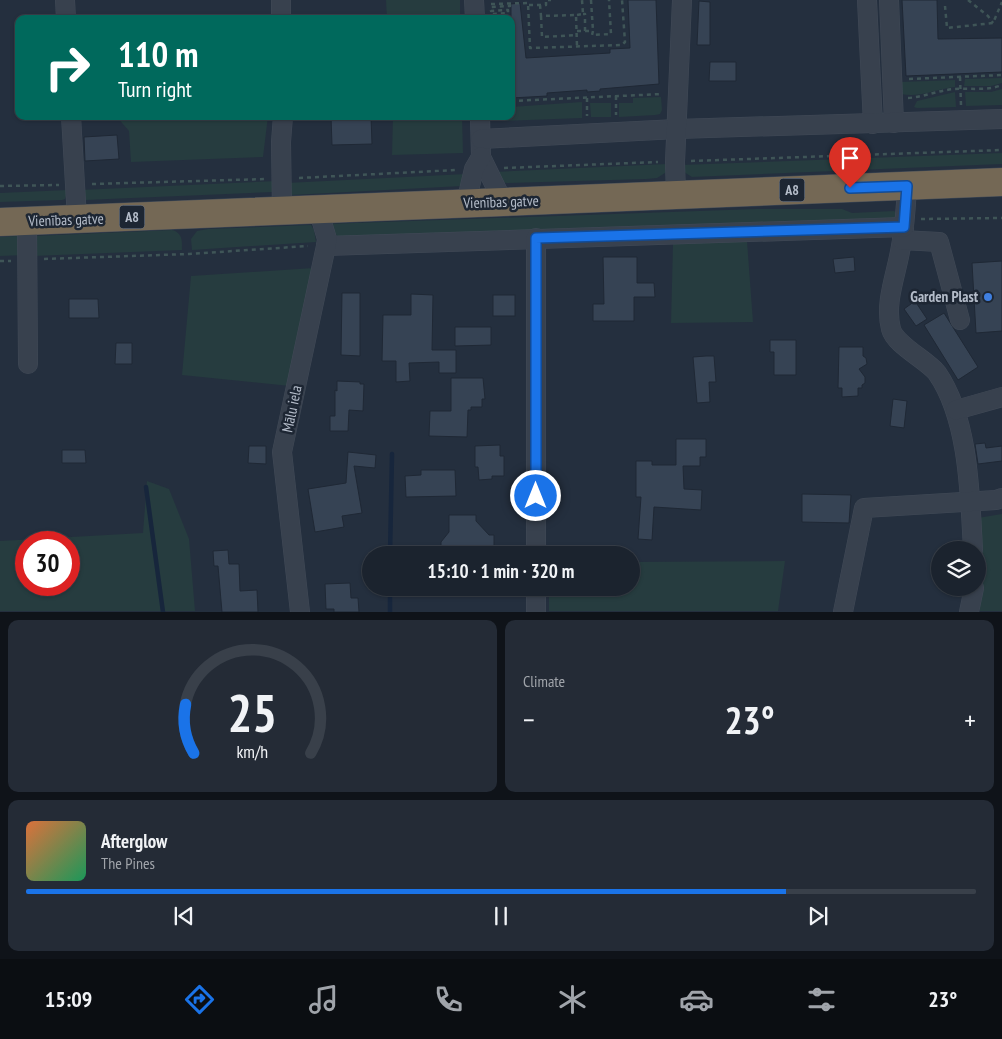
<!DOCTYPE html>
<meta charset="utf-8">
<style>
body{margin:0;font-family:"PT Sans Narrow",sans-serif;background:#242b36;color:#f1f3f6;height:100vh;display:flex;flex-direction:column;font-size:19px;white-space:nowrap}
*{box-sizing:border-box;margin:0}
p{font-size:16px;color:#a0a4aa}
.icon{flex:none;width:28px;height:28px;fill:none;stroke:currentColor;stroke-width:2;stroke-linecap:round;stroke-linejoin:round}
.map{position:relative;height:612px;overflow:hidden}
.drawer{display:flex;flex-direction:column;gap:8px;padding:8px;background:#0f1319;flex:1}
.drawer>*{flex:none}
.guide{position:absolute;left:15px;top:15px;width:500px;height:105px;border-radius:10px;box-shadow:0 1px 4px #0004,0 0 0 1px #39404a;background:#00695c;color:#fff;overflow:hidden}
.controls{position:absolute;left:931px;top:541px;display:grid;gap:10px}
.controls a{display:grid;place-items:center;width:55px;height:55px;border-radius:50%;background:#1b232e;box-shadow:0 1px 4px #0004,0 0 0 1px #39404a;font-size:25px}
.speed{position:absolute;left:15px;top:531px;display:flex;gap:10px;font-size:25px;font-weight:700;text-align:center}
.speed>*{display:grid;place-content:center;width:65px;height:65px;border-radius:50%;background:#1b232e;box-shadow:0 1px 4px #0004,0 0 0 1px #39404a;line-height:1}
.speed .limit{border:8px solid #d22;background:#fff;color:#111}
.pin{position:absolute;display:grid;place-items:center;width:42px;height:42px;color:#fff;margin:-51px -21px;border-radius:50% 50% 50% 0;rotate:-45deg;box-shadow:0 0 5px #0007}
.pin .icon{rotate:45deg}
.me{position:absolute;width:55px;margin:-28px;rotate:0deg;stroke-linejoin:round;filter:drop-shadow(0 0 4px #0008)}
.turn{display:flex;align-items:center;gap:18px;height:105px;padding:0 20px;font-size:22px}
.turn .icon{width:65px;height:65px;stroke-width:2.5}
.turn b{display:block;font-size:35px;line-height:42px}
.big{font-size:38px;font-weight:800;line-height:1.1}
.drawer .card{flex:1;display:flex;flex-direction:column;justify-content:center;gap:8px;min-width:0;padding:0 18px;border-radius:10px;background:#242b36}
.drawer .dial{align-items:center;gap:0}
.dial svg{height:130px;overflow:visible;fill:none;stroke:#39404a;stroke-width:7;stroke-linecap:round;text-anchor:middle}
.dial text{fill:#f1f3f6;stroke:none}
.song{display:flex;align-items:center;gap:15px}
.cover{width:60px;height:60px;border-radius:8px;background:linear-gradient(135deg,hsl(20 70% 55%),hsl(150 70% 35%))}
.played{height:5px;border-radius:2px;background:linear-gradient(90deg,#1a73e8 80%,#39404a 80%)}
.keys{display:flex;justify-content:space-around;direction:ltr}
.heat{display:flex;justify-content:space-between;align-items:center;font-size:28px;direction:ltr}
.drawer .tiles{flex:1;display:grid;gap:8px;grid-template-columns:1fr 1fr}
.card:last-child{grid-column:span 2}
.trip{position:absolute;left:362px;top:546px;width:278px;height:50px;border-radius:25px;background:#1b232e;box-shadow:0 1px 4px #0004,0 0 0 1px #39404a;font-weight:800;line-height:50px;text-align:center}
.menu{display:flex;height:80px;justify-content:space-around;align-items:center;background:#0b0e12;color:#a0a4aa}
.menu .icon{width:35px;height:35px}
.menu .on{color:#1a73e8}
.menu b{font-size:22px;color:#f1f3f6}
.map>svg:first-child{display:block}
.green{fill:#263c3f;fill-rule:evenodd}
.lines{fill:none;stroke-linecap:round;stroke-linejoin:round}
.stream{stroke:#17263c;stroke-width:4.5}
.building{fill:#364354;stroke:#1f2835}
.minor-casing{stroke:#414a57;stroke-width:20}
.highway-casing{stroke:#434c59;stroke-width:29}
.path{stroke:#3f5557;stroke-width:2.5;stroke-dasharray:4 4;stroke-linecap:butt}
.minor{stroke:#38414e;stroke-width:19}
.highway{stroke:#746855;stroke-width:28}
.route-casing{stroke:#114b97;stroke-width:12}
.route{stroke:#1a73e8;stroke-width:9}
.shop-dot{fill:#3f7fe0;stroke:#1d2633;stroke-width:2}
.labels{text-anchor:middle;stroke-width:5;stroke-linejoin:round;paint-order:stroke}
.shield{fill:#1d2633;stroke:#878f9c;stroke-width:1}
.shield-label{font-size:14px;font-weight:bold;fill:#b4bcc9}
.street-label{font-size:15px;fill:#b4bcc9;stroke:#1d2633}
.poi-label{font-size:15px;font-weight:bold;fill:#b4bcc9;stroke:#1d2633;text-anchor:end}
</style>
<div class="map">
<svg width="1002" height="612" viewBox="0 0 1002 612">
<rect width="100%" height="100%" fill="#242f3e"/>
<g class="green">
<path d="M386,0H460V19H387Z"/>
<path d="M1002,78V83L991,86H964L965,79Z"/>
<path d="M955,80V87C936,89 920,98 901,94L900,82Z"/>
<path d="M1002,89V105L966,106L965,92H991Z"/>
<path d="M955,92L956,107L917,108L914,107L917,101Z"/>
<path d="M661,97L662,110L660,114L655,115L619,117V103H633V98Z"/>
<path d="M582,102V118L502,121L495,117L511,116V107Z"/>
<path d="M590,103H611V117H591Z"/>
<path d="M116,116H268L263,157L131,162L129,131Z"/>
<path d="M393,116H462L463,153L392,155Z"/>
<path d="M1002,153V164L692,177L684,172L681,165Z"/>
<path d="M667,164L665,173L657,178L646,179L507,183L502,182L494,172Z"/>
<path d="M466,174L462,186L291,195L287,193L286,183Z"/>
<path d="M277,181L273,192L85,200L83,199L80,190Z"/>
<path d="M68,190L65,199L62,200L0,202V193Z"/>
<path d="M756,209H842L852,213L894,211L898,215L897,218L340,239L327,224Z"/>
<path d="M311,225L314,230L316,242L192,250L191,239L197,231L208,229Z"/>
<path d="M172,230C183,233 182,241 182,250L33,256L34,236Z"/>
<path d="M18,236L25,255L0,256V237Z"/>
<path d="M747,241L753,322L671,323L673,244Z"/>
<path d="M314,268L290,386L182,375L191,276Z"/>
<path d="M147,481L169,489L189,539L195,611H0V541L143,533ZM26,542H69V585H26Z"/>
<path d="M1002,514V611H980L978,518Z"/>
<path d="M785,561L778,611H549V588H631V562Z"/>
</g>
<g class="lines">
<g class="stream">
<path d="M146,487L163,612"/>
<path d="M390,555L392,454"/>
<path d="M390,588V612"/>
</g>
</g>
<g class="building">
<path d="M628,0H656L659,84L600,89V91L587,92V90L547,93V96L511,98V4L520,3L526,58L610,53V49L630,48Z"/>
<path d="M902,0H937L938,39L1002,38V72L906,76Z"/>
<path d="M699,1L710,2V45H697Z"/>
<path d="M710,62H736V81H709Z"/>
<path d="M371,116L372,144L332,145L331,117Z"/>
<path d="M117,135L119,159L85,161L84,137Z"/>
<path d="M603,257H637V283H654L655,297H634V321H593V304H604Z"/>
<path d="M854,257L855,271L835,273L833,259Z"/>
<path d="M1002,261V331L976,333L972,263Z"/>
<path d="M342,293H360V356L341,355Z"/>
<path d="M411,294L433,295L432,350H456V373H439V362L409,363L410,381L396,382V361H382L383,315H411Z"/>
<rect x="493" y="295" width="22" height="21"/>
<path d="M69,299H98L99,318H69Z"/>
<path d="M915,301L927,319L916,326L904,309Z"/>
<path d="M944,313L978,367L958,380L924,325Z"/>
<path d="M455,327H491V345L455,346Z"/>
<path d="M770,340H796V375H774V352H770Z"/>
<path d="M116,343H132V364H115Z"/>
<path d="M839,347H863V356L866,358L867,364L859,369L865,377V383L862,385V388H858V396L842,397V388H838Z"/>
<path d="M706,356H714L716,382H709L710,402L697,403L693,357Z"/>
<path d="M451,378H483L485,399H482V407H471V410H468L467,437L429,436L430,411H451Z"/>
<path d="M337,381L360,382V384H364L363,411L349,410L348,431H330V416H335V390L337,391Z"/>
<path d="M893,399L907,401L904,428L890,426Z"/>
<path d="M676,439H706V457H700V466H683L684,489L702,490L701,510L654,507L652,540L638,539L641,497H636V461H652V465H676Z"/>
<path d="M985,443L986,448L1002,446V461L978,464L975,444Z"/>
<path d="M500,445V456H504V476H492V479L479,480L478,467H475V446Z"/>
<path d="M249,446H266V464L248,463Z"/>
<path d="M62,450H85L86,463H62Z"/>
<path d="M348,452L376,455L375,468L354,466L362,513L342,516L344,527L315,532L308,489L346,483Z"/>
<path d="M421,470H455L456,496L406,497L405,476L421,475Z"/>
<path d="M802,494L851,495L849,523L802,522Z"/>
<path d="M449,515H476V521L489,535H494V548H482V555H449L441,548V542L449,532Z"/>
<path d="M228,550L229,564H239L240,591L257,590L258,612H222L218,566H214L213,551Z"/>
<path d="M350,583L351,598H358L359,612H334V609H326L325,584Z"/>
</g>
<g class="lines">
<g class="minor-casing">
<g id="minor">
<path d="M65,0L66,19"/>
<path d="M281,0V19"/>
<path d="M474,0L475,19"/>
<path d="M867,0L873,124"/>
<path d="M889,0L894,123"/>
<path d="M71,116L77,219"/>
<path d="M480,116L481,157L503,202"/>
<path d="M481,139L677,129L1002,119"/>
<path d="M907,186C906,206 905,226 901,246C897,273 884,302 891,329C895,345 927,360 937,373C969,419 970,495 973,550"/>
<path d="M676,195L675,162L682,0"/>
<path d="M466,203L474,169L481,157"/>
<path d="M282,210L281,142L283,116"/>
<path d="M27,221L28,364"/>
<path d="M902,240L939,242L960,320"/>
<path d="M326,246L904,227"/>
<path d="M956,410L1002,397"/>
<path d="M536,555V238"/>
<path d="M300,612L282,452L326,246L327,239L318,209"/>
<path d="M536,612V588"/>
<path d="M843,612L864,508L996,500L1002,498"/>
<path d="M969,612L974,588"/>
</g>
</g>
<g class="highway-casing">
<path id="highway" d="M0,222L1002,182"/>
</g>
<g class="path">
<path d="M591,0L593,31"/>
<path d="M968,0L988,16L993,23"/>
<path d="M491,4L528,3L530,48L622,45L625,42L622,0"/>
<path d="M529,5H546V0H551"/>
<path d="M540,5L541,16L576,15L577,46"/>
<path d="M945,6L947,28L993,23L1002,2"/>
<path d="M577,15L583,14L582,0"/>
<path d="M541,16L542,37L577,35"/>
<path d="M508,19V17L492,18L491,14L508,13V10L491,11V7L510,6V4"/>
<path d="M577,31H585V14H583"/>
<path d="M585,31H593L592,35L611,34L609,0"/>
<path d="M960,77L961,105"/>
<path d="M909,79L1002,75"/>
<path d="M616,96V115"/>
<path d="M587,98V116"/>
<path d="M908,98C924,97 939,90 955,89C971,88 987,91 1002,85"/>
<path d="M511,101L662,94"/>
<path d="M691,161L1002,150"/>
<path d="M504,168L658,162"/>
<path d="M299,178L456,170"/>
<path d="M92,184L266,179"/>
<path d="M0,186L59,185"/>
<path d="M921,219L1002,218"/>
<path d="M44,259L189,254L308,246"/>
<path d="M0,261H11"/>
</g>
<use href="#minor" class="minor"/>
<use href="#highway" class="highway"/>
</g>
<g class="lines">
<g class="route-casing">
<path id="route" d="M536,496V238L904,227L907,186L850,188"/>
</g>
<use href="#route" class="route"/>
</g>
<circle class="shop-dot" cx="988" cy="297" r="5"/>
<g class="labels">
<g class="shield">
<rect x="779.5" y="178.5" width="25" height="23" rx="4"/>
<rect x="119.5" y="205.5" width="25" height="23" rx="4"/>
</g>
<g class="shield-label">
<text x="792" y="195">A8</text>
<text x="132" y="222">A8</text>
</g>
<g class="street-label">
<text transform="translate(501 202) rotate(-2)" y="5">Vienības gatve</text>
<text transform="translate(66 220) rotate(-2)" y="5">Vienības gatve</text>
<text transform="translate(292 409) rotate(-78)" y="5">Mālu iela</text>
</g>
<g class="poi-label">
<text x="978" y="302">Garden Plast</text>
</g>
</g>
</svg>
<div class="controls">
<a><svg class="icon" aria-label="layers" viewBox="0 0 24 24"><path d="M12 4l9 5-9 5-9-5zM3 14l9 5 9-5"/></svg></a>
</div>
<div class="speed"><div class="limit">30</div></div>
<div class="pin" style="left:850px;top:188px;background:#d93025"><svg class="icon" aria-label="arrive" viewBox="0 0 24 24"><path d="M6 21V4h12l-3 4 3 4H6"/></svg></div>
<svg class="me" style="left:536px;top:496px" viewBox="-20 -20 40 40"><circle r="17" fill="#1a73e8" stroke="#fff" stroke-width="3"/><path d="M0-11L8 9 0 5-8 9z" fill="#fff"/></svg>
<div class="trip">15:10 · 1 min · 320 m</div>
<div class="guide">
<div class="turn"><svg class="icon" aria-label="right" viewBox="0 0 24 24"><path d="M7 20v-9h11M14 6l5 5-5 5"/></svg><div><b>110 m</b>Turn right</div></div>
</div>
</div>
<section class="drawer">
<div class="tiles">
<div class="card dial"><svg viewBox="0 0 100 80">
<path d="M14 69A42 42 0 1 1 86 69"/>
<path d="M14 69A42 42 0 0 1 9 39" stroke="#1a73e8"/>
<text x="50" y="56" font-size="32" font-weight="700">25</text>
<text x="50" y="72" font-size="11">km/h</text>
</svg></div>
<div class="card"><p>Climate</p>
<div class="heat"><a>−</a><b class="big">23°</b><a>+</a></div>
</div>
<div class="card">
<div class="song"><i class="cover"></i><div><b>Afterglow</b><p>The Pines</p></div></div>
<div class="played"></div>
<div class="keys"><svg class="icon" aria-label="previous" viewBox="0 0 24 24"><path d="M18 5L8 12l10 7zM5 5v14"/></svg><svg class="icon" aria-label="pause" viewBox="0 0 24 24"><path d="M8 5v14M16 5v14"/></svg><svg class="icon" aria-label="next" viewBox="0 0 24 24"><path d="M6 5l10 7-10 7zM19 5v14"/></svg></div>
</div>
</div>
</section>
<nav class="menu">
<b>15:09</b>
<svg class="icon on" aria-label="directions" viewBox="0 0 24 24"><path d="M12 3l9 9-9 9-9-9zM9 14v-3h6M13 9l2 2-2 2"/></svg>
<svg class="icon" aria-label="music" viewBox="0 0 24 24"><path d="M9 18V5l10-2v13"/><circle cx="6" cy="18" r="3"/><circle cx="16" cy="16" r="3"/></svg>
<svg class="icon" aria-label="phone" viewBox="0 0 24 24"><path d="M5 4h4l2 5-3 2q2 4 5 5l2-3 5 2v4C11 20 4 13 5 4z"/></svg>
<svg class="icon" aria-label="climate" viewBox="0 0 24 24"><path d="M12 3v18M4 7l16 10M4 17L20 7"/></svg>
<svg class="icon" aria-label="car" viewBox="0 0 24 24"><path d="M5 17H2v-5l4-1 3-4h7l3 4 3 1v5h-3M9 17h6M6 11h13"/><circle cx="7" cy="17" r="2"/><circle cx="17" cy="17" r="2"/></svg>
<svg class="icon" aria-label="filters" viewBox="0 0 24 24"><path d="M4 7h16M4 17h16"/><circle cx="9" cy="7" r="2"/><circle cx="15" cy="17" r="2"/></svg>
<b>23°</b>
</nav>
